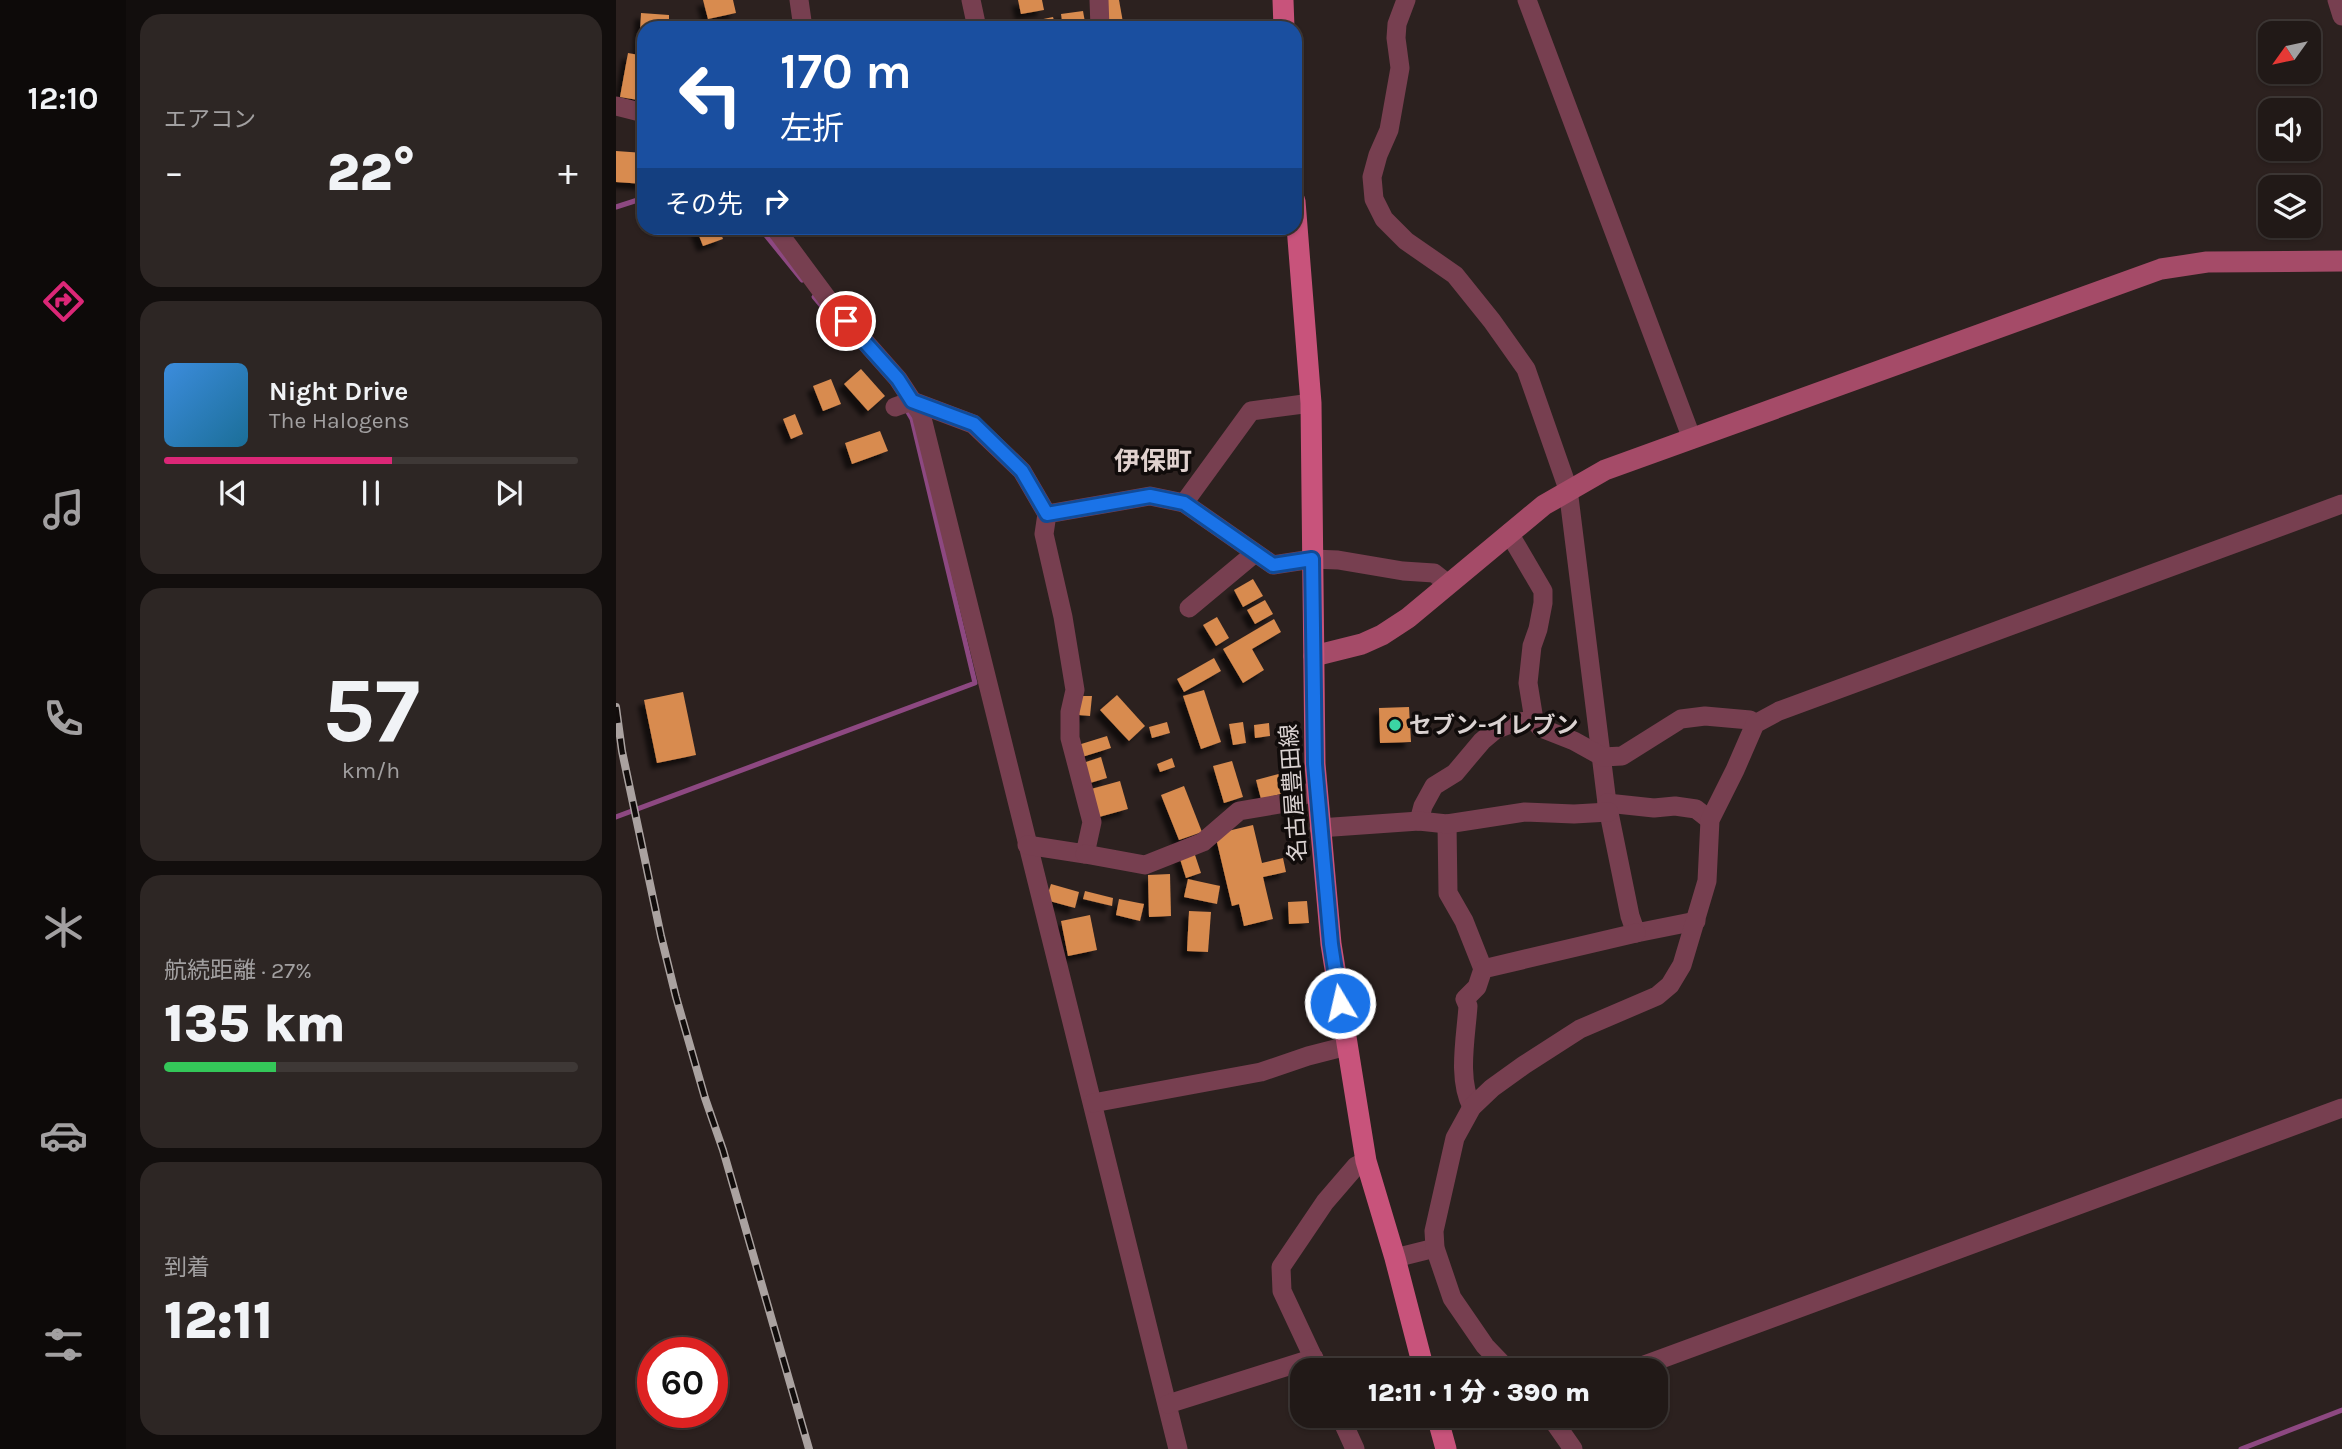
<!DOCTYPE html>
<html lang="ja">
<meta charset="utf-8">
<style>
body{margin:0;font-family:Karla,"Noto Sans JP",sans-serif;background:#2d2624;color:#f1f3f6;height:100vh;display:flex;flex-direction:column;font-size:26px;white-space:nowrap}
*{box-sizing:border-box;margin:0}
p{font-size:23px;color:#a2a0a1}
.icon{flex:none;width:38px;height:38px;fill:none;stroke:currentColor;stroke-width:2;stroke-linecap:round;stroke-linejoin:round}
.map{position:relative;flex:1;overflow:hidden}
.panel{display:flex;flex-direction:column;gap:14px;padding:14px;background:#120e0d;width:490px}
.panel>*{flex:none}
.banner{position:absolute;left:21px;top:21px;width:665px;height:214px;border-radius:21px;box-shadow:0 2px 5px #0004,0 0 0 2px #3e3836;background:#1a4fa0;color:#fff;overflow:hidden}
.needle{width:46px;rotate:237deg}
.controls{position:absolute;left:1642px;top:21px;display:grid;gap:14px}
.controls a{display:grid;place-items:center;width:63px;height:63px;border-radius:14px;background:#211917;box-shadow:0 2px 5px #0004,0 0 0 2px #3e3836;font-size:35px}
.speed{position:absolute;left:21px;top:1337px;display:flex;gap:14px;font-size:35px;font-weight:700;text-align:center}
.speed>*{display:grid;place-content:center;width:91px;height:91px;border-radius:50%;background:#211917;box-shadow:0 2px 5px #0004,0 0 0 2px #3e3836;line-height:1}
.speed .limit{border:10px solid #d22;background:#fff;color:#111}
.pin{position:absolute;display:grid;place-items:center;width:60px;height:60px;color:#fff;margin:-30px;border:4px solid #fff;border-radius:50%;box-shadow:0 2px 7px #0007}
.me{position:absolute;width:77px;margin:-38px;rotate:351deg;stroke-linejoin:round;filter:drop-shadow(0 0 5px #0008)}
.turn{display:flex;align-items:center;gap:24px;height:147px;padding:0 28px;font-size:32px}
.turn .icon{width:91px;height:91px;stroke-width:2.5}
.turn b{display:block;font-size:49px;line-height:60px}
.then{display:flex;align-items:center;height:66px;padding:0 28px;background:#0003;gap:14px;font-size:26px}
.big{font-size:52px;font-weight:800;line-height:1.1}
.panel .card{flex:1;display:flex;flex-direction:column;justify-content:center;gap:10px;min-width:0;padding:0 24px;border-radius:21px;background:#2d2624}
.panel .dial{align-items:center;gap:0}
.dial b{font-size:91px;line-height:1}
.song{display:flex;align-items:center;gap:21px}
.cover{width:84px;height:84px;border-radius:10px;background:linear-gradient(135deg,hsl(210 70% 55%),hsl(200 70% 35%))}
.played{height:7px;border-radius:4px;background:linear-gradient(90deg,#db2777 55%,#3e3836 55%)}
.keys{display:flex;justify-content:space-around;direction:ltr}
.heat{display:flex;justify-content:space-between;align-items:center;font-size:38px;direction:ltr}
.charge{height:10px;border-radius:5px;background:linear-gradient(90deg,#34c759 27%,#3e3836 0)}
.trip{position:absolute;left:674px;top:1358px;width:378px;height:70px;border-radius:21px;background:#211917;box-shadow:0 2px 5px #0004,0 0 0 2px #3e3836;font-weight:800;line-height:70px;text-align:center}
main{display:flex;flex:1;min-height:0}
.dock{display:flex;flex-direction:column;width:126px;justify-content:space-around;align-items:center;background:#0d0a09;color:#a2a0a1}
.dock .icon{width:49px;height:49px}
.dock .current{color:#db2777}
.dock b{font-size:32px;color:#f1f3f6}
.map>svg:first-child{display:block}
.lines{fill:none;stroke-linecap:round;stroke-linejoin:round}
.stream{stroke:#8d4881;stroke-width:5}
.building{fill:#d88b4f;filter:url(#shadow)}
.street{stroke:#773f50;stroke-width:19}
.secondary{stroke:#a54b68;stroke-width:21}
.primary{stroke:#c8537b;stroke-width:21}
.rail-casing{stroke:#aaa2a0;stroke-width:8}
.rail{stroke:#110c0b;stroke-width:5;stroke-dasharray:16;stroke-linecap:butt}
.route-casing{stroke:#114b97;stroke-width:18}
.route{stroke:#1a73e8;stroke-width:12}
.poi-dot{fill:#3bd4a4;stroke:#110c0b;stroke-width:2.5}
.labels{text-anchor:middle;stroke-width:7;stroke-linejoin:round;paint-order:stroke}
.poi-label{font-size:23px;font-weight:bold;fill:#dad2d1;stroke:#110c0b;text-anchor:start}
.street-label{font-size:23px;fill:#dad2d1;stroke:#110c0b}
.quarter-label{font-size:26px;font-weight:bold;fill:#e0d1ce;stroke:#110c0b}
</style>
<main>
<nav class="dock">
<b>12:10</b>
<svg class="icon current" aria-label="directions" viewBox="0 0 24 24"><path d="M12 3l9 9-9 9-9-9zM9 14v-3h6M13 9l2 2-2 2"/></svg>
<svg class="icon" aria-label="music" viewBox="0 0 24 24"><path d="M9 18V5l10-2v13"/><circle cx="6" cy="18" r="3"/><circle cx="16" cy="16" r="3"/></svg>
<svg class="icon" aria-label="phone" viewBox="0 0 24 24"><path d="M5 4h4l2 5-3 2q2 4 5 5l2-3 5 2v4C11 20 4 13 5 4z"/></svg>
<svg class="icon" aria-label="climate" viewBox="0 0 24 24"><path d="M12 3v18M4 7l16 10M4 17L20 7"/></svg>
<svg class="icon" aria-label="car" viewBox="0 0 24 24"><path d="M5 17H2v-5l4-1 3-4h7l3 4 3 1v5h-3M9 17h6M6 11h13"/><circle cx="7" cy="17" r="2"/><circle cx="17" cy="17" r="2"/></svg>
<svg class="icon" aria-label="filters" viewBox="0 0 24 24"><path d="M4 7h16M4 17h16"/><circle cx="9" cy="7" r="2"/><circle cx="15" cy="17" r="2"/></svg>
</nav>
<section class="panel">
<div class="card"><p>エアコン</p>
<div class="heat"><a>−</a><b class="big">22°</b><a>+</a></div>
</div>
<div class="card">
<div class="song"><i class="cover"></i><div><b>Night Drive</b><p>The Halogens</p></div></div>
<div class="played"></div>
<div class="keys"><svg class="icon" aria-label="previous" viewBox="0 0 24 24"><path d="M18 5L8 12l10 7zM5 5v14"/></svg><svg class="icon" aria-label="pause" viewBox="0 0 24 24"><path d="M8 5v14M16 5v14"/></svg><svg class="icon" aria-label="next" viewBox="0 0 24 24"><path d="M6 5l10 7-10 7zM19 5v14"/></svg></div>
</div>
<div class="card dial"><b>57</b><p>km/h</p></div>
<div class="card"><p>航続距離 · 27%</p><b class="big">135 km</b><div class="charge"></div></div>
<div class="card"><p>到着</p><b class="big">12:11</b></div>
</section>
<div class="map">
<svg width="1726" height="1449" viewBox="0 0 1726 1449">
<defs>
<filter id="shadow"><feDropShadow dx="-6" dy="6" stdDeviation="2" flood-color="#0009"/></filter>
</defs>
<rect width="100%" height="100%" fill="#2c211f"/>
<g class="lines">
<g class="stream">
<path d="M0,207L28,198"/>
<path d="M144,228L186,280"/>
<path d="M198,297L225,329"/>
<path d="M0,817L359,683L296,419L289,407"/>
<path d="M1625,1449L1726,1410"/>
</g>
</g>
<g class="building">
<path d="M87,0H117L120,13L92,19Z"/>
<path d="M402,0H426L428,10L405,14Z"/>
<path d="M486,0H503L508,28H491Z"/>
<path d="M467,11L470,28H447L445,14Z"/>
<path d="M25,13L53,15V28H28V55H23Z"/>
<path d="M437,17L440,28H414L413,22Z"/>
<path d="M12,53L28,56V101L4,97Z"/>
<path d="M0,151L28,153V184L0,182Z"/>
<path d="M80,228H103L107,239L87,246Z"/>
<path d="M245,369L269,396L252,411L228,384Z"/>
<path d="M215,379L225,404L207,411L197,386Z"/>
<path d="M179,414L187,434L175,439L167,419Z"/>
<path d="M264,431L272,451L236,464L229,443Z"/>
<path d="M637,579L647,596L627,607L618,590Z"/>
<path d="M649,600L657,614L639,624L631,610Z"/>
<path d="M601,617L613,638L600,646L587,625Z"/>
<path d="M658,619L665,632L636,649L648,670L627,683L607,649Z"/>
<path d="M598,658L605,671L568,692L561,679Z"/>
<path d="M588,690L605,742L585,749L567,696Z"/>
<path d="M67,692L80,755L41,763L28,700Z"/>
<path d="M501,695L529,726L513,741L484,710Z"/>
<path d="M464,696H476L474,716L463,715Z"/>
<path d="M793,707L795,742L764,743L763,708Z"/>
<path d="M551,722L554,733L536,738L533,727Z"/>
<path d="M627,722L630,743L617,745L613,724Z"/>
<path d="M653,723L654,736L639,738L638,725Z"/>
<path d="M491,736L495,748L466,757L462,745Z"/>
<path d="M485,757L491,778L474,783L467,763Z"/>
<path d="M556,758L559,767L544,772L541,764Z"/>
<path d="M616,761L627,797L608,803L597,766Z"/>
<path d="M674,771L679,790L645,799L640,780Z"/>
<path d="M504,781L512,809L483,817L475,789Z"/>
<path d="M568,786L586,832L563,840L545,795Z"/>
<path d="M684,807L691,827L679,831L671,812Z"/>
<path d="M637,825L646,863L667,858L670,872L647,877L657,919L628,926L623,904L616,906L599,834Z"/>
<path d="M578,852L585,873L570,878L563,856Z"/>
<path d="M554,874L555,916L533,917L532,875Z"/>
<path d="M572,879L604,886L601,904L568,897Z"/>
<path d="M435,884L463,892L459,908L430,900Z"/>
<path d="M469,891L497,898L496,906L467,899Z"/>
<path d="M503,899L528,904L524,921L500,915Z"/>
<path d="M691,901L693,923L673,924L672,902Z"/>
<path d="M573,911L595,912L592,952L571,951Z"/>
<path d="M474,915L481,950L452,956L445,921Z"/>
</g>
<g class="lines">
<g class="street">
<path d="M183,0L187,28"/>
<path d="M355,0L361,28"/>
<path d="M483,0L484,28"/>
<path d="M790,0L781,24L780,38L784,68L773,130L762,155L756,177L758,199L768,219L790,241L839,275L876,321L910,369L952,489L991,803L1014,916L1020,933L1080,921"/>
<path d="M911,0L1076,439"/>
<path d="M1721,0L1726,16"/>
<path d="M0,106L28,113"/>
<path d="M159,228L213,301L282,379L305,414L562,1449"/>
<path d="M695,403L635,411L568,503L657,565L696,559L722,560L787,571L818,573L832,584"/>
<path d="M279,407L296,401L357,424L406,471L431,514L428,534L447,617L459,690L454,712V738L476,822L469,854L411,845"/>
<path d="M431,514L534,496L568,503"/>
<path d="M893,533L927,591V603L922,629L916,646L912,683L918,720L925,728L958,741L987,757L1006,756L1065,719L1089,716L1134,720L1139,724"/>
<path d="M573,608L639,553"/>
<path d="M991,803L1038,808L1059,806L1080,809L1094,820"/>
<path d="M803,821L807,806L818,786L839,773L866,741L879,730L897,723L918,720"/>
<path d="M831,824L832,893L848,921L867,969"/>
<path d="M703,828L803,821L831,824L909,812L958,814L993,812"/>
<path d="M469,854L529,865L587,842L623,811L670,803L701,789"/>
<path d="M477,1103L645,1072L692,1056L731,1046"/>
<path d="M856,1107C841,1079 850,1037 852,1006L849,999L861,987L867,969L1020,933"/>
<path d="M779,1258L819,1248"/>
<path d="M703,1370L666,1291L665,1267L709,1202L740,1166L750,1161"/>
<path d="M892,1370L869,1346L836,1298L819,1248L818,1231L839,1138L856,1107L876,1088L908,1065L964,1029L1041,996L1054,985L1066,965L1091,881L1094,820L1119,770L1139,724L1163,711L1726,504"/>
<path d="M1015,1370L1726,1108"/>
<path d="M552,1404L698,1358"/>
<path d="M724,1416L739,1449"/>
<path d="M934,1416L957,1449"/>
</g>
<path class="secondary" d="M698,656L746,644L766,635L792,618L928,505L989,470L1545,269L1591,262L1726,261"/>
<g class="primary">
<path d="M667,0L668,28"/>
<path d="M679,201L695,403L699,764L715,944L750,1161L779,1258L808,1370"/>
<path d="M821,1416L830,1449"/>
</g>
<g class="rail-casing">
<path id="rail" d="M0,707L6,751L45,936L60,997L89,1098L107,1150L193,1449"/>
</g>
<use href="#rail" class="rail"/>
</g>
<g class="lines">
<g class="route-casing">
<path id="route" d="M230,321L282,379L296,401L358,424L406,471L431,514L534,496L568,503L657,565L696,559L699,764L715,944L724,1003"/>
</g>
<use href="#route" class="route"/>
</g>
<circle class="poi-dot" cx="779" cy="725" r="7"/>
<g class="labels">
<g class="poi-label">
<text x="793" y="733">セブン-イレブン</text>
</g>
<g class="street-label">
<text transform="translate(677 793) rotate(-94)" y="8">名古屋豊田線</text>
</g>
<g class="quarter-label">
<text x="537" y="470">伊保町</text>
</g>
</g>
</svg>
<div class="controls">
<a><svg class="needle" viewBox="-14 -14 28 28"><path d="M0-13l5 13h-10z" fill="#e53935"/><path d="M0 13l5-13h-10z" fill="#a2a0a1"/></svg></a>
<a><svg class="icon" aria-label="sound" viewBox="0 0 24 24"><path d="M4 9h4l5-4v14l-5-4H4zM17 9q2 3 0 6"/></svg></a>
<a><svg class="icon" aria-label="layers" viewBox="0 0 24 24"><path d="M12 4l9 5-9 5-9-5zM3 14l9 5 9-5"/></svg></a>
</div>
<div class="speed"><div class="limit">60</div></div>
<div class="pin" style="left:230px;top:321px;background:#d93025"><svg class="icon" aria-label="arrive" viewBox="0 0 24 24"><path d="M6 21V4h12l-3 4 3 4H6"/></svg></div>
<svg class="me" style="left:724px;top:1003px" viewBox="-20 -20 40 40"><circle r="17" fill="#1a73e8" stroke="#fff" stroke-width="3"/><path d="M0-11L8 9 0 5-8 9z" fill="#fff"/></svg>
<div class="trip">12:11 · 1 分 · 390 m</div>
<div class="banner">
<div class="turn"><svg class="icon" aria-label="left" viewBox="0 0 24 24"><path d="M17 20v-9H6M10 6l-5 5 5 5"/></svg><div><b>170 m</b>左折</div></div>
<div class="then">その先<svg class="icon" aria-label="right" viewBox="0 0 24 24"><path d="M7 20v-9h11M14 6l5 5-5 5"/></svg></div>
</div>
</div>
</main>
